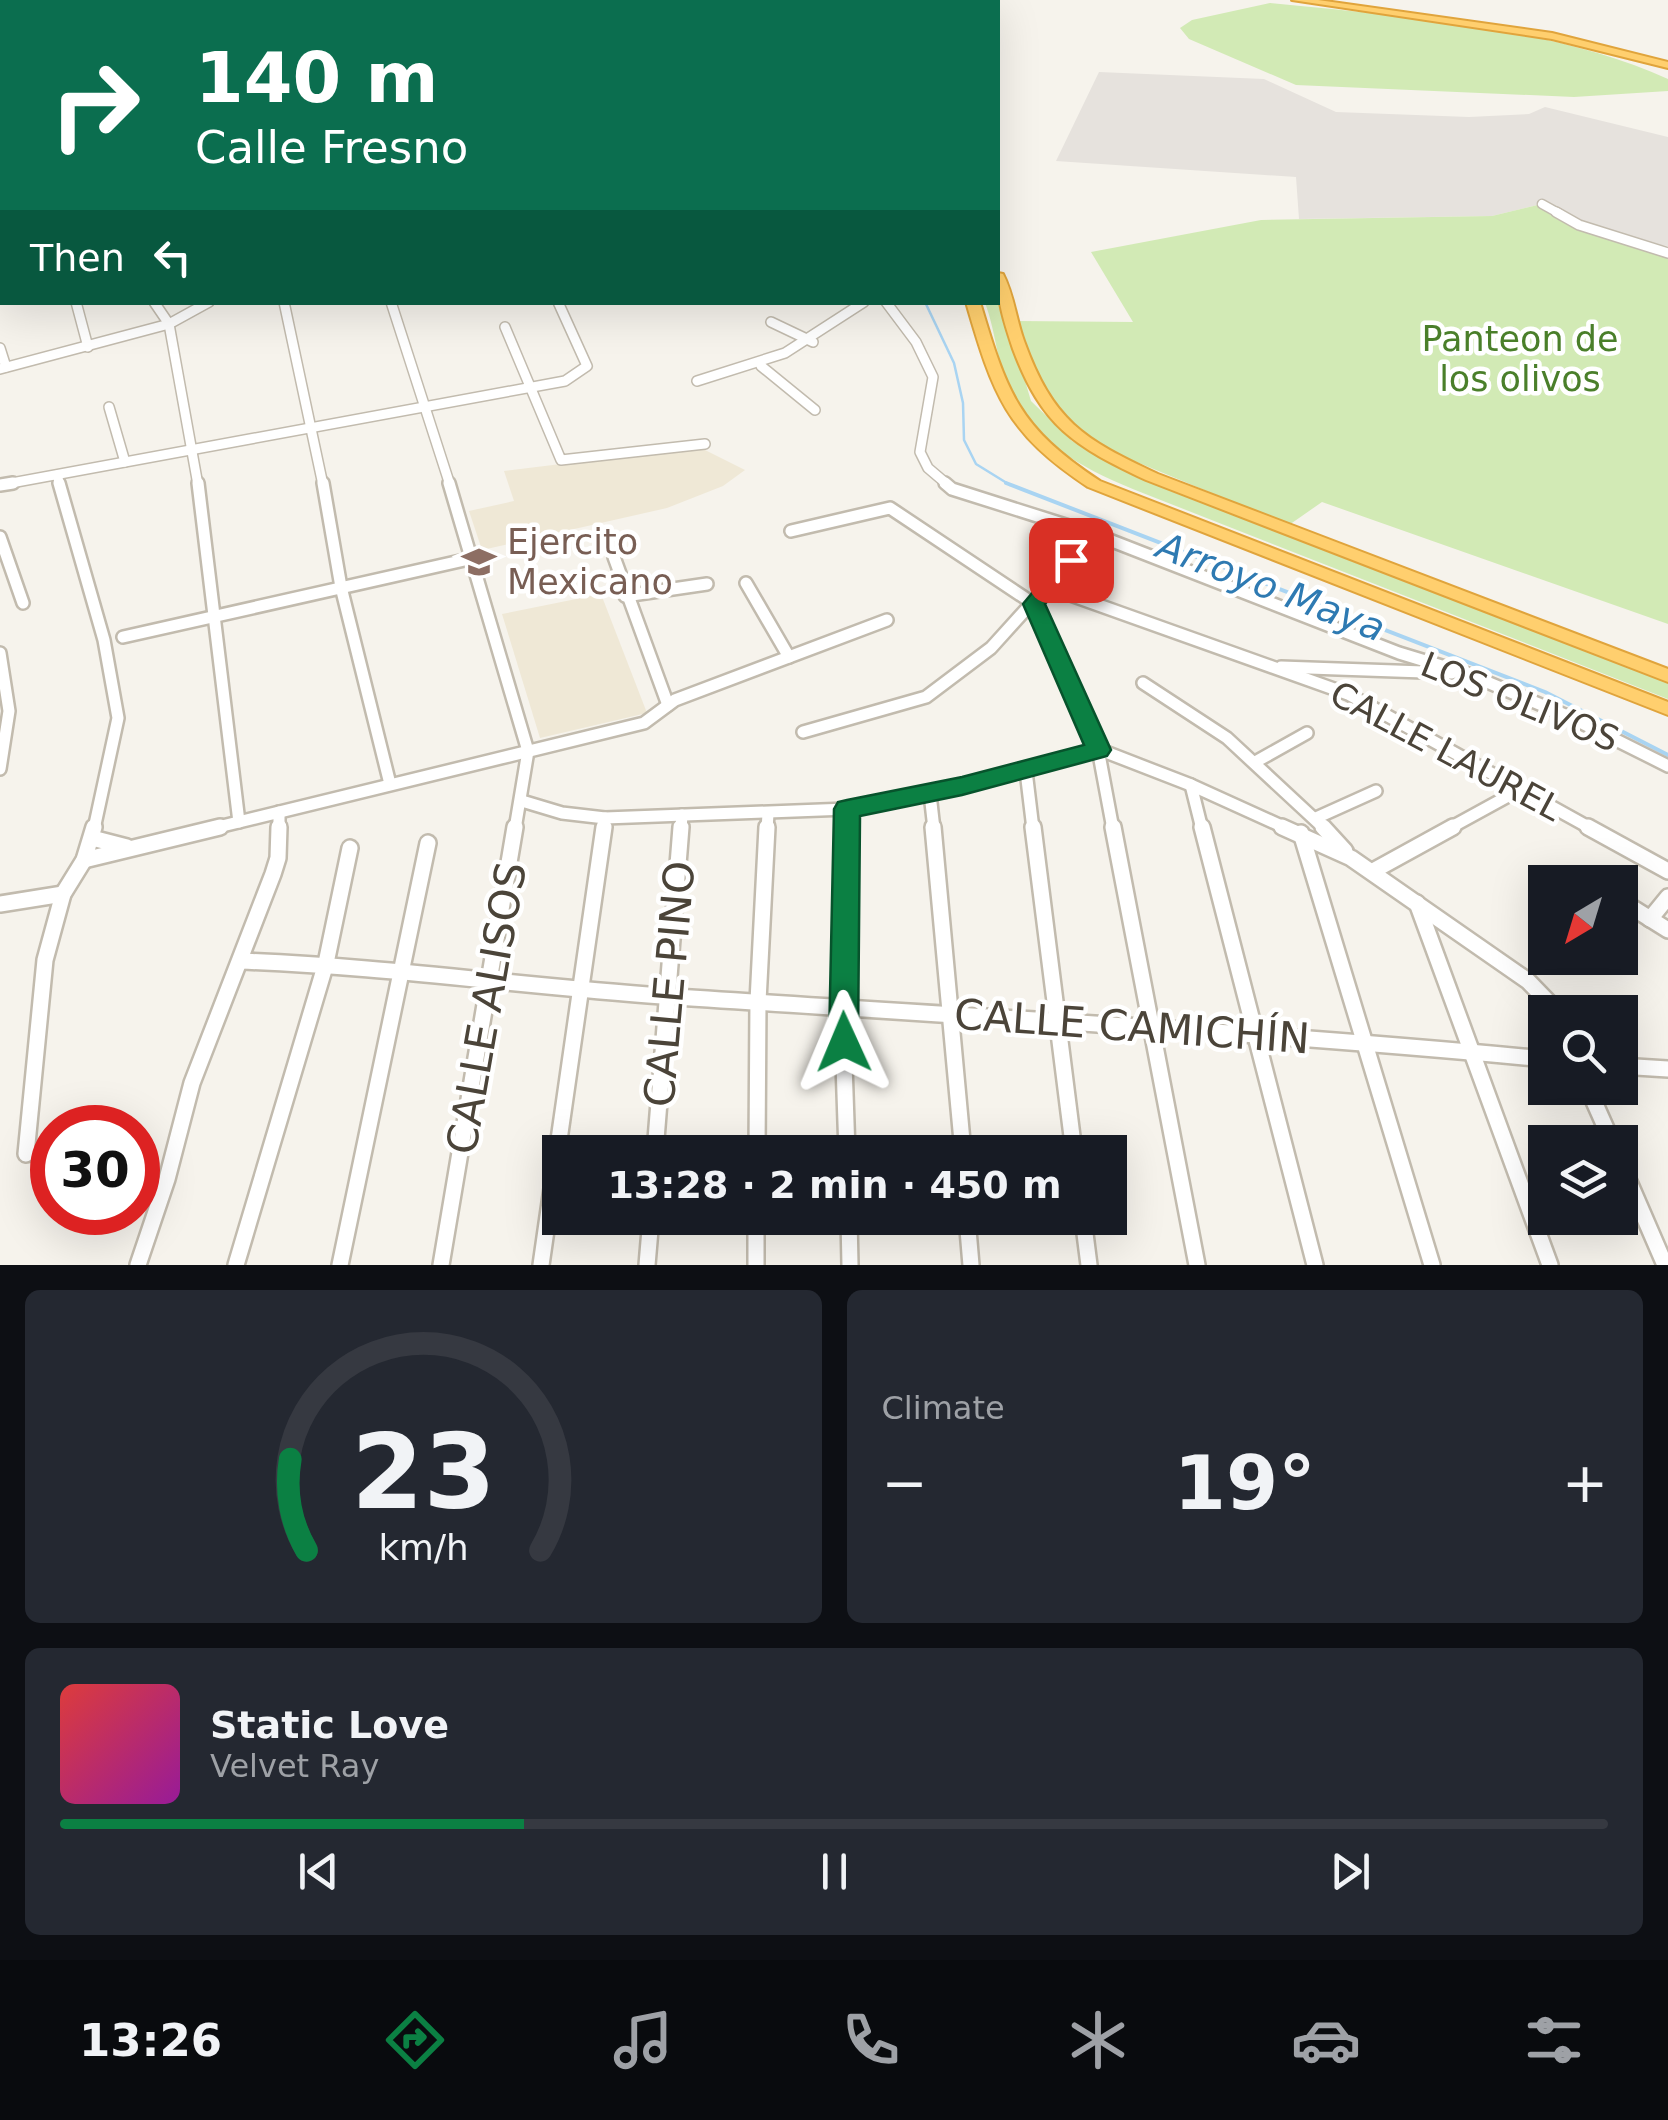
<!DOCTYPE html>
<meta charset="utf-8">
<style>
body{margin:0;font-family:"DejaVu Sans",sans-serif;background:#242831;color:#f1f3f6;height:100vh;display:flex;flex-direction:column;font-size:38px;white-space:nowrap}
*{box-sizing:border-box;margin:0}
p{font-size:32px;color:#9ea1a6}
.icon{flex:none;width:55px;height:55px;fill:none;stroke:currentColor;stroke-width:2;stroke-linecap:round;stroke-linejoin:round}
.map{position:relative;height:1265px;overflow:hidden}
.side{display:flex;flex-direction:column;gap:25px;padding:25px;background:#0d0f14;flex:1}
.side>*{flex:none}
.hud{position:absolute;left:0px;top:0px;width:1000px;height:305px;box-shadow:0 10px 40px #0002;background:#0b6e4f;color:#fff;overflow:hidden}
.needle{width:65px;rotate:218deg}
.buttons{position:absolute;left:1528px;top:865px;display:grid;gap:20px}
.buttons a{display:grid;place-items:center;width:110px;height:110px;border-radius:0px;background:#171b24;box-shadow:0 10px 40px #0002;font-size:50px}
.speed{position:absolute;left:30px;top:1105px;display:flex;gap:20px;font-size:50px;font-weight:700;text-align:center}
.speed>*{display:grid;place-content:center;width:130px;height:130px;border-radius:50%;background:#171b24;box-shadow:0 10px 40px #0002;line-height:1}
.speed .limit{border:15px solid #d22;background:#fff;color:#111}
.pin{position:absolute;display:grid;place-items:center;width:85px;height:85px;color:#fff;margin:-42px;border-radius:20px;box-shadow:0 5px 15px #0006}
.me{position:absolute;width:110px;margin:-55px;rotate:359deg;stroke-linejoin:round;filter:drop-shadow(0 0 8px #0008)}
.turn{display:flex;align-items:center;gap:35px;height:210px;padding:0 30px;font-size:45px}
.turn .icon{width:130px;height:130px;stroke-width:2.5}
.turn b{display:block;font-size:70px;line-height:85px}
.then{display:flex;align-items:center;height:95px;padding:0 30px;background:#0003;gap:20px;font-size:38px}
.big{font-size:75px;font-weight:800;line-height:1.1}
.side .widget{flex:1;display:flex;flex-direction:column;justify-content:center;gap:15px;min-width:0;padding:0 35px;border-radius:15px;background:#242831}
.side .dial{align-items:center;gap:0}
.dial svg{height:260px;overflow:visible;fill:none;stroke:#363941;stroke-width:7;stroke-linecap:round;text-anchor:middle}
.dial text{fill:#f1f3f6;stroke:none}
.song{display:flex;align-items:center;gap:30px}
.cover{width:120px;height:120px;border-radius:15px;background:linear-gradient(135deg,hsl(0 70% 55%),hsl(300 70% 35%))}
.played{height:10px;border-radius:5px;background:linear-gradient(90deg,#0b8043 30%,#363941 30%)}
.keys{display:flex;justify-content:space-around;direction:ltr}
.heat{display:flex;justify-content:space-between;align-items:center;font-size:55px;direction:ltr}
.side .tiles{flex:1;display:grid;gap:25px;grid-template-columns:1fr 1fr}
.widget:last-child{grid-column:span 2}
.trip{position:absolute;left:542px;top:1135px;width:585px;height:100px;border-radius:0px;background:#171b24;box-shadow:0 10px 40px #0002;font-weight:800;line-height:100px;text-align:center}
.tabs{display:flex;height:160px;justify-content:space-around;align-items:center;background:#090b0e;color:#9ea1a6}
.tabs .icon{width:70px;height:70px}
.tabs .active{color:#0b8043}
.tabs b{font-size:45px;color:#f1f3f6}
.map>svg:first-child{display:block}
.industrial{fill:#e6e2dd}
.education{fill:#efe8d6}
.green{fill:#d2eab5}
.lines{fill:none;stroke-linecap:round;stroke-linejoin:round}
.stream-far1{stroke:#a9d4f2;stroke-width:2.5}
.stream{stroke:#a9d4f2;stroke-width:4}
.minor-far3-casing{stroke:#c2bbae;stroke-width:11}
.minor-far2-casing{stroke:#c2bbae;stroke-width:12}
.minor-far1-casing{stroke:#c2bbae;stroke-width:16}
.minor-casing{stroke:#c2bbae;stroke-width:20}
.highway-casing{stroke:#e0a43c;stroke-width:4}
.minor-far3{stroke:#fff;stroke-width:8}
.minor-far2{stroke:#fff;stroke-width:9}
.minor-far1{stroke:#fff;stroke-width:11}
.minor{stroke:#fff;stroke-width:15}
.highway{fill:#ffcf6e;fill-rule:evenodd}
.route{fill:#0b8043;stroke:#07532c;stroke-width:2.5}
.labels{text-anchor:middle;stroke-width:9;stroke-linejoin:round;paint-order:stroke}
.park-label{font-size:35px;fill:#4a7f2a;stroke:#fff}
.education-label{font-size:35px;fill:#785e54;stroke:#fff;text-anchor:start}
.street-label{font-size:35px;fill:#4b4439;stroke:#fff}
.water-label{font-size:38px;font-style:italic;fill:#2e7ab2;stroke:#fff}
.near-street-label{font-size:42px;fill:#4b4439;stroke:#fff}
</style>
<div class="map">
<svg width="1668" height="1265" viewBox="0 0 1668 1265">
<rect width="100%" height="100%" fill="#f6f3ec"/>
<path class="industrial" d="M1099,72L1264,79L1336,112L1469,117L1529,114L1545,107L1668,137V246L1617,239L1542,204L1492,216L1299,219L1296,177L1056,161Z"/>
<g class="education">
<path d="M699,447L745,470L723,486L667,508L482,550L469,511L514,501L504,471Z"/>
<path d="M601,594L647,713L540,738L502,614Z"/>
</g>
<g class="green">
<path d="M1270,3C1398,16 1550,26 1668,79V91L1574,97L1296,85L1189,39L1180,28L1192,20Z"/>
<path d="M1542,204L1580,225L1668,253V624L1322,502L1289,525L1098,446L1062,414L1039,381L1015,321L1133,322L1091,252L1261,220L1492,216Z"/>
<path d="M998,290L1031,401L1072,441L1132,472L1668,681V699L1153,497C1096,475 1039,450 1011,393C997,366 996,331 985,303L998,302Z"/>
</g>
<g class="lines">
<g class="stream-far1">
<path d="M449,0L463,2"/>
<path d="M925,302L954,363L963,403L964,440L976,464L1010,485"/>
</g>
<path class="stream" d="M1006,483L1545,692L1668,755"/>
<g class="minor-far3-casing">
<g id="minor-far3">
<path d="M224,0L233,2"/>
<path d="M22,2L29,0"/>
<path d="M151,2L158,0"/>
<path d="M188,2L195,0"/>
<path d="M1542,204L1560,214"/>
</g>
</g>
<g class="minor-far2-casing">
<g id="minor-far2">
<path d="M1556,212L1579,225L1668,253"/>
<path d="M76,302L88,347"/>
<path d="M154,302L169,324L198,485"/>
<path d="M284,302L323,485"/>
<path d="M391,302L450,485"/>
<path d="M886,302L916,342L933,377L920,452L928,468L948,485"/>
<path d="M771,322L813,342"/>
<path d="M505,327L561,460L705,444"/>
<path d="M0,348L6,367"/>
<path d="M761,366L815,410"/>
<path d="M0,369L169,324L209,302"/>
<path d="M697,381L785,353L864,302"/>
<path d="M109,407L125,462"/>
<path d="M57,475L60,485"/>
<path d="M0,485L565,381L587,366L558,302"/>
</g>
</g>
<g class="minor-far1-casing">
<g id="minor-far1">
<path d="M59,483L104,640L118,718L94,829"/>
<path d="M198,483L239,822"/>
<path d="M323,483L341,587L390,784"/>
<path d="M449,483L528,751L515,829"/>
<path d="M945,483L952,489L1094,534L1399,653L1468,674L1570,717L1668,766"/>
<path d="M0,485L13,483"/>
<path d="M791,531L890,508L1034,604L1098,749L1113,829"/>
<path d="M0,537L23,603"/>
<path d="M614,557L668,705"/>
<path d="M746,583L789,657"/>
<path d="M1048,587L1348,694L1592,829"/>
<path d="M625,596L707,584"/>
<path d="M123,637L469,559"/>
<path d="M0,653L9,711L0,769"/>
<path d="M1281,667L1452,673"/>
<path d="M1143,683L1227,738L1325,829"/>
<path d="M803,732L926,697L991,648L1094,534"/>
<path d="M1257,761L1307,733"/>
<path d="M1026,771L1033,829"/>
<path d="M1191,785L1202,829"/>
<path d="M930,794L934,829"/>
<path d="M522,801L562,813L605,818L847,809L930,794L1098,749L1191,785L1288,829"/>
<path d="M1316,818L1376,791"/>
<path d="M210,829L644,723L675,700L887,620"/>
<path d="M279,829V812"/>
<path d="M603,829L605,818"/>
<path d="M681,829L682,815"/>
<path d="M767,829L768,814"/>
<path d="M846,829L847,809"/>
<path d="M1448,829L1521,789"/>
</g>
</g>
<g class="minor-casing">
<g id="minor">
<path d="M847,827L842,1005L847,1152"/>
<path d="M933,827L963,1152"/>
<path d="M1033,827L1074,1152"/>
<path d="M1113,827L1197,1265"/>
<path d="M1202,827L1315,1265"/>
<path d="M1282,827L1351,858L1528,981L1558,1012"/>
<path d="M1323,827L1345,851"/>
<path d="M1588,827L1668,871"/>
<path d="M1301,833L1432,1265"/>
<path d="M92,838L127,847"/>
<path d="M84,860L220,827"/>
<path d="M1373,871L1453,827"/>
<path d="M1620,900L1668,930"/>
<path d="M1417,903L1550,1265"/>
<path d="M0,904L63,894"/>
<path d="M1650,919L1668,897"/>
<path d="M240,961C381,966 521,986 662,996C957,1016 1251,1031 1545,1059"/>
<path d="M1620,1066L1668,1069"/>
<path d="M1588,1088L1612,1142"/>
<path d="M655,1152L681,827"/>
<path d="M757,1152L758,1001L767,827"/>
<path d="M26,1154L45,960L63,894L84,860L94,827"/>
<path d="M1620,1161L1665,1265"/>
<path d="M756,1218V1265"/>
<path d="M849,1218L850,1265"/>
<path d="M967,1218L971,1265"/>
<path d="M1083,1218L1089,1265"/>
<path d="M138,1265L167,1179L192,1083L273,874L278,858L279,827"/>
<path d="M236,1265L326,963L350,848"/>
<path d="M340,1265L428,843"/>
<path d="M441,1265L515,827"/>
<path d="M541,1265L604,827"/>
<path d="M647,1265L651,1218"/>
</g>
</g>
<g class="highway-casing">
<g id="highway">
<path d="M679,0H690L692,2H681Z"/>
<path d="M717,0H730L732,2H720Z"/>
<path d="M1292,0H1318L1552,33L1668,62V68L1552,39Z"/>
<path d="M998,273L1003,274C1014,295 1016,319 1024,341C1053,421 1083,439 1158,474L1668,669V682L1146,480C1074,446 1042,427 1013,349C1005,325 996,298 998,273Z"/>
<path d="M966,302H980C1007,393 1018,427 1100,481L1668,702V715L1088,487C1006,433 993,395 966,302Z"/>
</g>
</g>
<use href="#minor-far3" class="minor-far3"/>
<use href="#minor-far2" class="minor-far2"/>
<use href="#minor-far1" class="minor-far1"/>
<use href="#minor" class="minor"/>
<use href="#highway" class="highway"/>
</g>
<path class="route" d="M1071,554L1082,560L1045,604L1111,750L1107,756L962,795L860,816L858,1042L854,1050L844,1054L833,1050L829,1042L834,809L838,802L847,800L962,777L1084,745L1023,604L1063,556Z"/>
<defs>
<g id="school-bare" transform="scale(2.7)"><path d="M0-5L7-2L0 1L-7-2ZM-4 1L0 2.5L4 1V4Q0 6-4 4Z" fill="#8d6e63" stroke="#fff" stroke-width="2.5" paint-order="stroke"/></g>
</defs>
<g fill-rule="evenodd">
<use href="#school-bare" x="479" y="562"/>
</g>
<g class="labels">
<g class="park-label">
<text x="1520" y="351">Panteon de<tspan x="1520" dy="40">los olivos</tspan></text>
</g>
<g class="education-label">
<text x="507" y="554">Ejercito<tspan x="507" dy="40">Mexicano</tspan></text>
</g>
<g class="street-label">
<text transform="translate(1520 702) rotate(22)" y="12">LOS OLIVOS</text>
<text transform="translate(1446 751) rotate(28)" y="12">CALLE LAUREL</text>
</g>
<g class="water-label">
<text transform="translate(1271 587) rotate(21)" y="13">Arroyo Maya</text>
</g>
<g class="near-street-label">
<text transform="translate(669 984) rotate(-85)" y="15">CALLE PINO</text>
<text transform="translate(486 1008) rotate(-80)" y="15">CALLE ALISOS</text>
<text transform="translate(1132 1026) rotate(4)" y="15">CALLE CAMICHÍN</text>
</g>
</g>
</svg>
<div class="buttons">
<a><svg class="needle" viewBox="-14 -14 28 28"><path d="M0-13l5 13h-10z" fill="#e53935"/><path d="M0 13l5-13h-10z" fill="#9ea1a6"/></svg></a>
<a><svg class="icon" aria-label="search" viewBox="0 0 24 24"><circle cx="10" cy="10" r="6"/><path d="M15 15l6 6"/></svg></a>
<a><svg class="icon" aria-label="layers" viewBox="0 0 24 24"><path d="M12 4l9 5-9 5-9-5zM3 14l9 5 9-5"/></svg></a>
</div>
<div class="speed"><div class="limit">30</div></div>
<div class="pin" style="left:1071px;top:560px;background:#d93025"><svg class="icon" aria-label="arrive" viewBox="0 0 24 24"><path d="M6 21V4h12l-3 4 3 4H6"/></svg></div>
<svg class="me" style="left:844px;top:1042px" viewBox="-20 -20 40 40"><path d="M0-17L14 15 0 8-14 15z" fill="#0b8043" stroke="#fff" stroke-width="4"/></svg>
<div class="trip">13:28 · 2 min · 450 m</div>
<div class="hud">
<div class="turn"><svg class="icon" aria-label="right" viewBox="0 0 24 24"><path d="M7 20v-9h11M14 6l5 5-5 5"/></svg><div><b>140 m</b>Calle Fresno</div></div>
<div class="then">Then<svg class="icon" aria-label="left" viewBox="0 0 24 24"><path d="M17 20v-9H6M10 6l-5 5 5 5"/></svg></div>
</div>
</div>
<section class="side">
<div class="tiles">
<div class="widget dial"><svg viewBox="0 0 100 80">
<path d="M14 69A42 42 0 1 1 86 69"/>
<path d="M14 69A42 42 0 0 1 9 41" stroke="#0b8043"/>
<text x="50" y="56" font-size="32" font-weight="700">23</text>
<text x="50" y="72" font-size="11">km/h</text>
</svg></div>
<div class="widget"><p>Climate</p>
<div class="heat"><a>−</a><b class="big">19°</b><a>+</a></div>
</div>
<div class="widget">
<div class="song"><i class="cover"></i><div><b>Static Love</b><p>Velvet Ray</p></div></div>
<div class="played"></div>
<div class="keys"><svg class="icon" aria-label="previous" viewBox="0 0 24 24"><path d="M18 5L8 12l10 7zM5 5v14"/></svg><svg class="icon" aria-label="pause" viewBox="0 0 24 24"><path d="M8 5v14M16 5v14"/></svg><svg class="icon" aria-label="next" viewBox="0 0 24 24"><path d="M6 5l10 7-10 7zM19 5v14"/></svg></div>
</div>
</div>
</section>
<nav class="tabs">
<b>13:26</b>
<svg class="icon active" aria-label="directions" viewBox="0 0 24 24"><path d="M12 3l9 9-9 9-9-9zM9 14v-3h6M13 9l2 2-2 2"/></svg>
<svg class="icon" aria-label="music" viewBox="0 0 24 24"><path d="M9 18V5l10-2v13"/><circle cx="6" cy="18" r="3"/><circle cx="16" cy="16" r="3"/></svg>
<svg class="icon" aria-label="phone" viewBox="0 0 24 24"><path d="M5 4h4l2 5-3 2q2 4 5 5l2-3 5 2v4C11 20 4 13 5 4z"/></svg>
<svg class="icon" aria-label="climate" viewBox="0 0 24 24"><path d="M12 3v18M4 7l16 10M4 17L20 7"/></svg>
<svg class="icon" aria-label="car" viewBox="0 0 24 24"><path d="M5 17H2v-5l4-1 3-4h7l3 4 3 1v5h-3M9 17h6M6 11h13"/><circle cx="7" cy="17" r="2"/><circle cx="17" cy="17" r="2"/></svg>
<svg class="icon" aria-label="filters" viewBox="0 0 24 24"><path d="M4 7h16M4 17h16"/><circle cx="9" cy="7" r="2"/><circle cx="15" cy="17" r="2"/></svg>
</nav>
